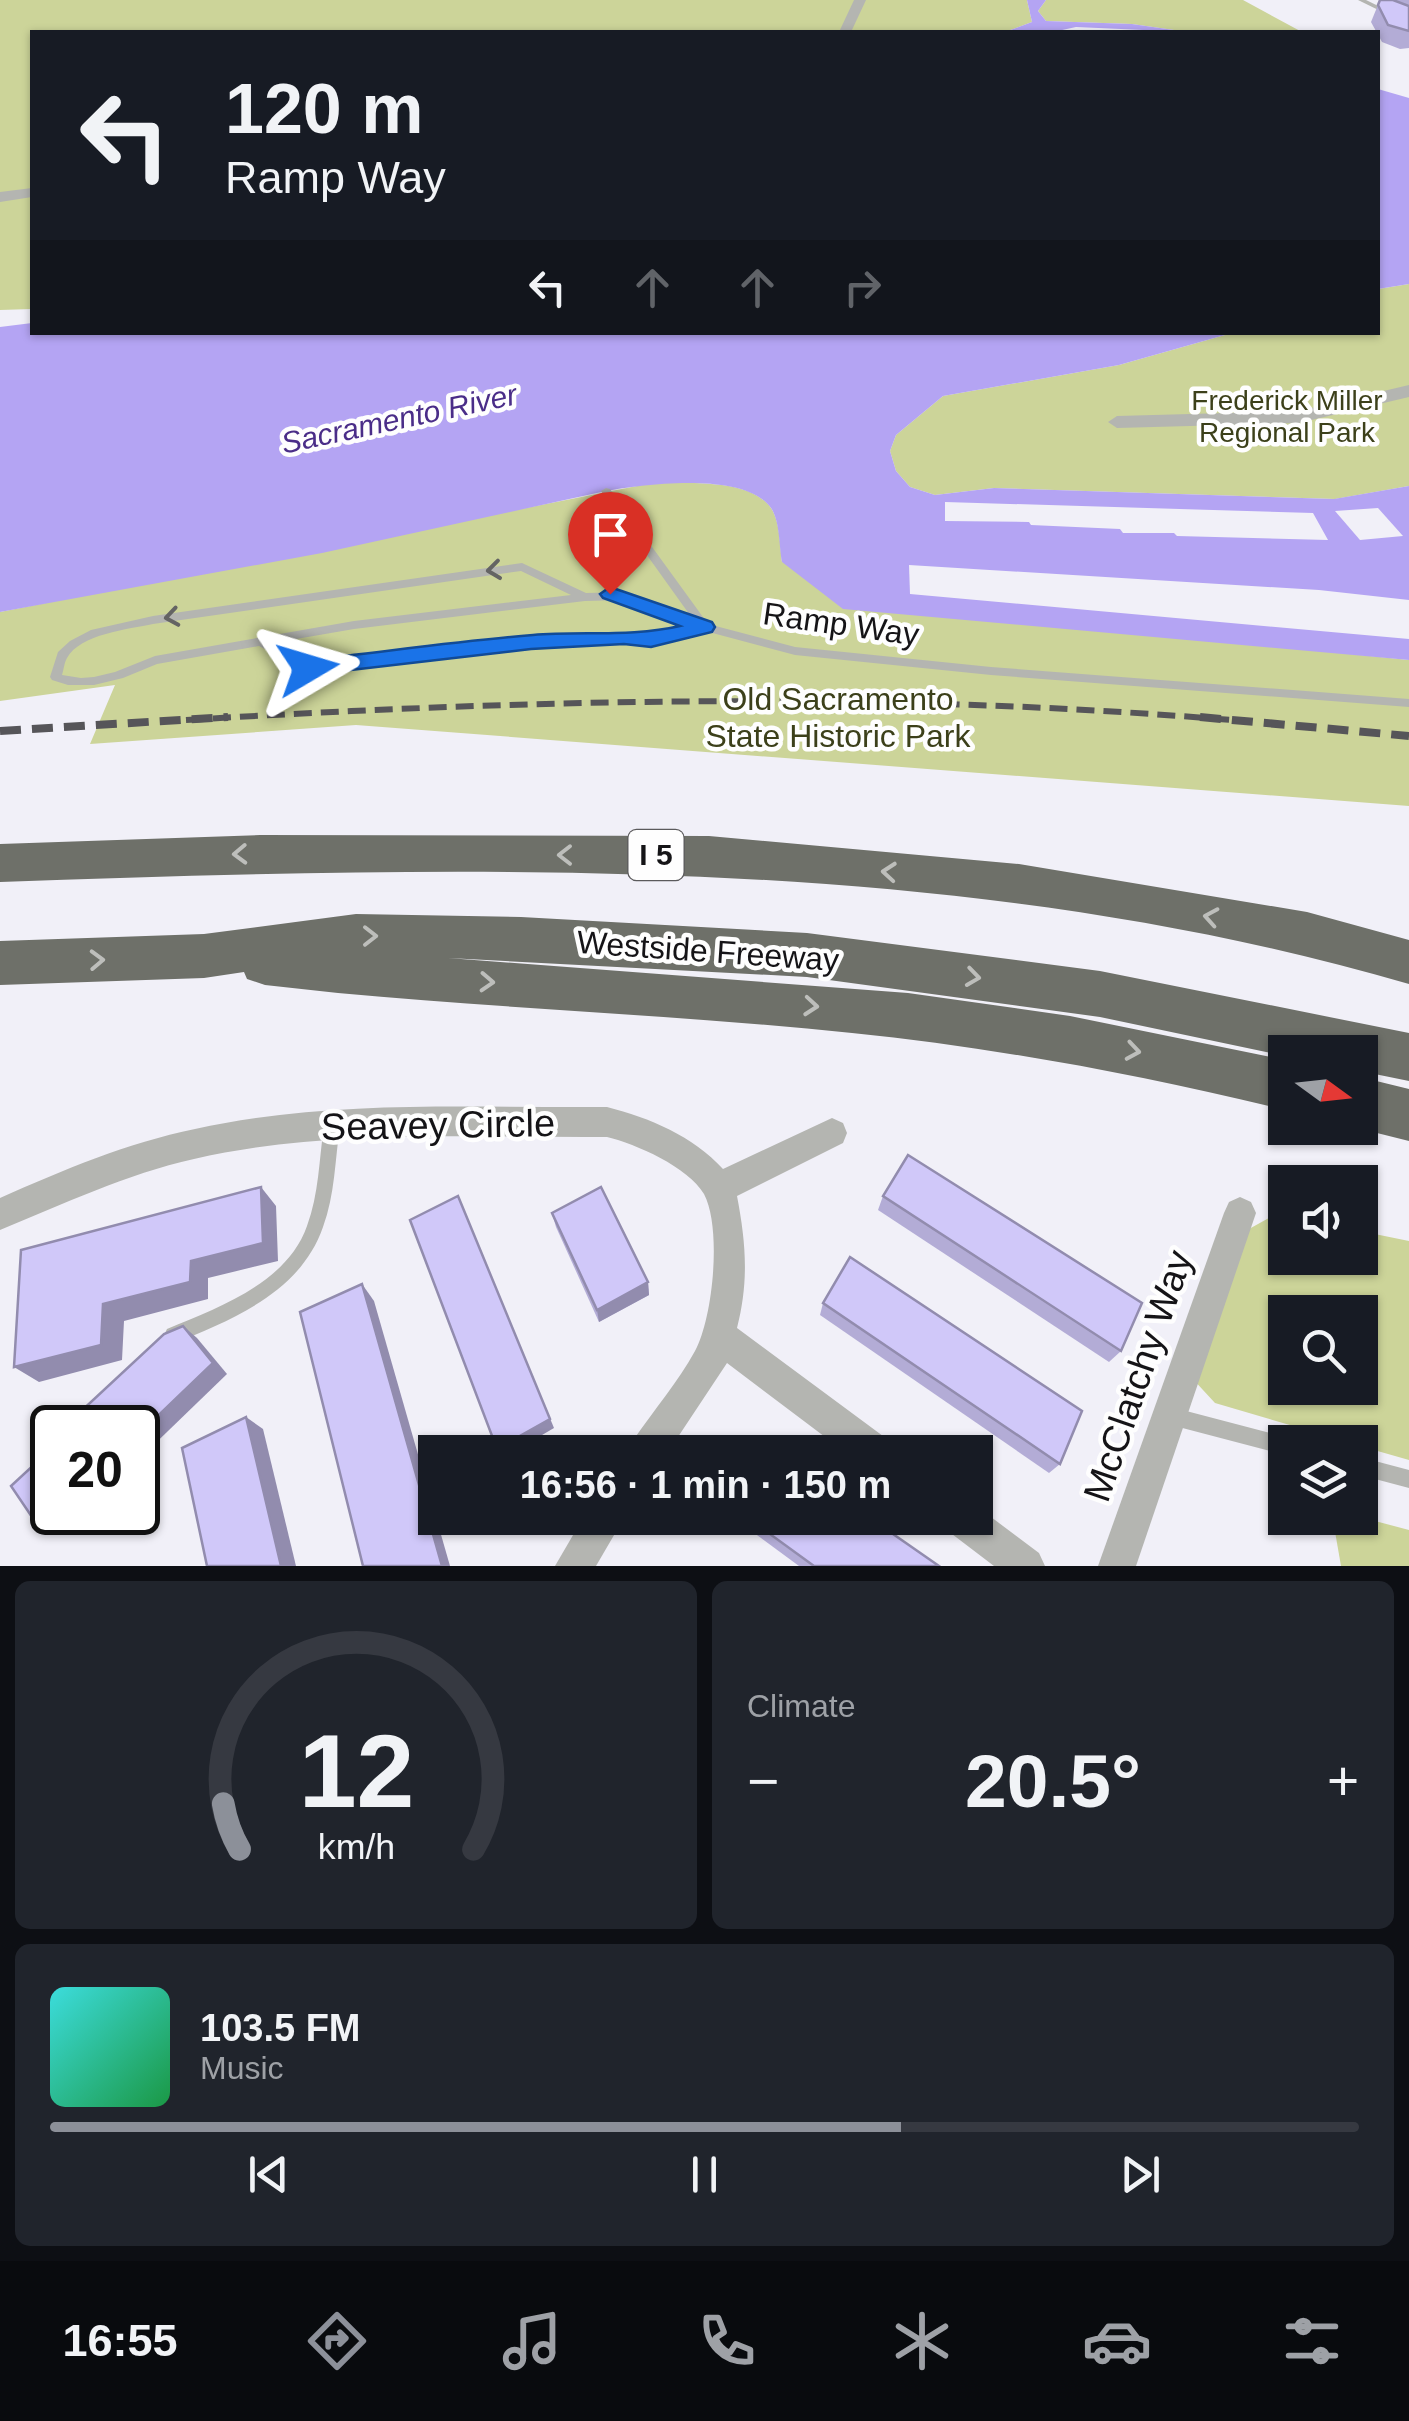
<!DOCTYPE html>
<meta charset="utf-8">
<style>
body{margin:0;font-family:Arial,sans-serif;background:#20242c;color:#f1f3f6;height:100vh;display:flex;flex-direction:column;font-size:38px;white-space:nowrap}
*{box-sizing:border-box;margin:0}
p{font-size:32px;color:#9ea1a6}
.icon{flex:none;width:55px;height:55px;fill:none;stroke:currentColor;stroke-width:2;stroke-linecap:round;stroke-linejoin:round}
.map{position:relative;height:1566px;overflow:hidden}
.side{display:flex;flex-direction:column;gap:15px;padding:15px;background:#0d0f14;flex:1}
.side>*{flex:none}
.guide{position:absolute;left:30px;top:30px;width:1350px;height:305px;border-radius:0px;box-shadow:0 2px 8px #0004;background:#171b24;color:#f1f3f6;overflow:hidden}
.needle{width:65px;rotate:105deg}
.fabs{position:absolute;left:1268px;top:1035px;display:grid;gap:20px}
.fabs a{display:grid;place-items:center;width:110px;height:110px;border-radius:0px;background:#171b24;box-shadow:0 2px 8px #0004;font-size:50px}
.speed{position:absolute;left:30px;top:1405px;display:flex;gap:20px;font-size:50px;font-weight:700;text-align:center}
.speed>*{display:grid;place-content:center;width:130px;height:130px;border-radius:50%;background:#171b24;box-shadow:0 2px 8px #0004;line-height:1}
.speed .limit{border:5px solid #111;border-radius:15px;background:#fff;color:#111}
.pin{position:absolute;display:grid;place-items:center;width:85px;height:85px;color:#fff;margin:-102px -42px;border-radius:50% 50% 50% 0;rotate:-45deg;box-shadow:0 0 10px #0007}
.pin .icon{rotate:45deg}
.me{position:absolute;width:110px;margin:-55px;rotate:83deg;stroke-linejoin:round;filter:drop-shadow(0 0 8px #0008)}
.turn{display:flex;align-items:center;gap:35px;height:210px;padding:0 30px;font-size:45px}
.turn .icon{width:130px;height:130px;stroke-width:2.5}
.turn b{display:block;font-size:70px;line-height:85px}
.lanes{display:flex;align-items:center;height:95px;padding:0 30px;background:#0003;justify-content:center;gap:50px;direction:ltr}
.lanes .off{opacity:.35}
.big{font-size:75px;font-weight:700;line-height:1.1}
.side .tile{flex:1;display:flex;flex-direction:column;justify-content:center;gap:15px;min-width:0;padding:0 35px;border-radius:15px;background:#20242c}
.side .dial{align-items:center;gap:0}
.dial svg{height:260px;overflow:visible;fill:none;stroke:#363941;stroke-width:7;stroke-linecap:round;text-anchor:middle}
.dial text{fill:#f1f3f6;stroke:none}
.song{display:flex;align-items:center;gap:30px}
.cover{width:120px;height:120px;border-radius:15px;background:linear-gradient(135deg,hsl(180 70% 55%),hsl(140 70% 35%))}
.played{height:10px;border-radius:5px;background:linear-gradient(90deg,#8c9099 65%,#363941 65%)}
.keys{display:flex;justify-content:space-around;direction:ltr}
.heat{display:flex;justify-content:space-between;align-items:center;font-size:55px;direction:ltr}
.side .tiles{flex:1;display:grid;gap:15px;grid-template-columns:1fr 1fr}
.tile:last-child{grid-column:span 2}
.trip{position:absolute;left:418px;top:1435px;width:575px;height:100px;border-radius:0px;background:#171b24;box-shadow:0 2px 8px #0004;font-weight:700;line-height:100px;text-align:center}
.tab-bar{display:flex;height:160px;justify-content:space-around;align-items:center;background:#090b0e;color:#9ea1a6}
.tab-bar .icon{width:70px;height:70px}
.tab-bar .active{color:#8c9099}
.tab-bar b{font-size:45px;color:#f1f3f6}
.map>svg:first-child{display:block}
.green{fill:#ccd499;fill-rule:evenodd}
.water{fill:#b4a4f3}
.pier{fill:#f1f0f8}
.lines{fill:none;stroke-linecap:round;stroke-linejoin:round}
.service{fill:#b4b5b1;fill-rule:evenodd}
.minor{fill:#b4b5b1;fill-rule:evenodd}
.motorway{fill:#6e7069;fill-rule:evenodd}
.rail-far1{stroke:#565559;stroke-width:6;stroke-dasharray:18 9;stroke-linecap:butt}
.rail{stroke:#565559;stroke-width:8;stroke-dasharray:21 11;stroke-linecap:butt}
.wall{fill:#b3acd6}
.shaded-wall{fill:#928cae}
.building{fill:#d0c8f9;stroke:#928cae;stroke-width:2.5}
.oneway{stroke:#646464}
.oneway2{stroke:#bdbebb}
.route{fill:#1a73e8;stroke:#114b97;stroke-width:2.5}
.labels{text-anchor:middle;stroke-width:9;stroke-linejoin:round;paint-order:stroke}
.far-park-label{font-size:28px;fill:#3c401a;stroke:#fefefe}
.far-water-label{font-size:30px;font-style:italic;fill:#4a2d88;stroke:#fefefe}
.shield{fill:#fefefe;stroke:#5b5a5c;stroke-width:2.5}
.shield-label{font-size:30px;font-weight:bold;fill:#151417}
.street-label{font-size:32px;fill:#151417;stroke:#fefefe}
.park-label{font-size:32px;fill:#3c401a;stroke:#fefefe}
.near-street-label{font-size:38px;fill:#151417;stroke:#fefefe}
</style>
<div class="map">
<svg width="1409" height="1566" viewBox="0 0 1409 1566">
<rect width="100%" height="100%" fill="#f1f0f8"/>
<g class="green">
<path d="M0,0H1027L1032,22L1005,32H32V309L0,310Z"/>
<path d="M1046,0H1243L1302,32H1188L1132,24L1046,21L1038,11Z"/>
<path d="M1409,284V486L1335,499L994,488L935,495L910,487L896,471L890,451L896,435L943,396L1119,365L1232,333L1378,332V289Z"/>
<path d="M652,483C685,484 749,477 771,508C780,521 780,546 782,562L1331,652L1409,660V806L356,725L90,744L115,685L0,701V612Z"/>
<path d="M1276,1214L1285,1216V1258H1360V1231L1409,1241V1460L1360,1446V1442H1348L1215,1403L1191,1377L1249,1229ZM1285,1312H1360V1388H1285Z"/>
<path d="M1360,1517L1409,1530V1566H1341L1333,1520Z"/>
</g>
<g class="water">
<path d="M1027,0H1046L1038,11L1046,21L1132,24L1188,32L1076,27L1053,32H1005L1032,22Z"/>
<path d="M1378,89L1409,98V284L1378,289Z"/>
<path d="M32,323V332L1232,333L1119,365L943,396L896,435L890,451L896,471L910,487L935,495L994,488L1334,499L1409,486V660L843,609L782,562C779,546 780,521 771,508C745,471 644,484 606,491L322,553L0,612V327Z"/>
</g>
<g class="pier">
<path d="M945,502L1313,513L1328,540L1177,536L1174,533H1123L1120,529L1031,525L1029,522L945,521Z"/>
<path d="M1378,508L1403,536L1360,540L1335,511Z"/>
<path d="M909,565L1319,590L1409,600V639L910,594Z"/>
</g>
<g class="lines">
<g class="service">
<path d="M1358,0H1366L1409,21V25Z"/>
<path d="M606,488L610,489L708,624L795,647L991,667L1409,699V707L991,675L795,655L705,631L651,643L624,641L531,646L308,672L259,646L157,664L123,678L94,685H68L52,680L50,677L58,652L70,641L91,630L153,616L522,563L586,593L625,592L692,618L601,491ZM521,571L571,595L354,621L155,656L115,672L94,677L81,678L62,675C64,669 64,663 67,658C80,634 129,629 153,624ZM624,600L692,626L651,635L624,633L531,638L310,664L273,643L354,629L585,601Z"/>
<path d="M332,1119L337,1121L340,1126C335,1159 335,1195 323,1227C300,1293 233,1319 173,1344L167,1341L164,1335L167,1329C218,1308 287,1283 307,1226C319,1194 319,1159 324,1126L327,1121Z"/>
<path d="M1171,1407L1285,1437L1291,1440L1293,1442H1285V1455L1171,1425L1165,1422L1162,1416L1165,1410Z"/>
<path d="M1360,1457L1409,1470V1488L1360,1475Z"/>
</g>
<g class="minor">
<path d="M854,0H866L851,32H839Z"/>
<path d="M32,188V197L0,202V192Z"/>
<path d="M1409,385V397L1299,423L1117,428L1108,422L1117,416L1299,411Z"/>
<path d="M607,1107C650,1118 693,1136 723,1169L832,1118L843,1123L847,1133L843,1143L737,1196C746,1243 749,1281 737,1328L887,1439L892,1452H845L727,1363L668,1452H629L634,1439C654,1410 678,1382 695,1351C713,1318 722,1228 704,1194C688,1167 636,1144 607,1137C470,1138 329,1128 194,1159C126,1174 64,1204 0,1230V1198C63,1170 127,1143 195,1129C329,1099 470,1108 607,1107Z"/>
<path d="M1240,1197L1251,1202L1256,1213L1136,1566H1098L1224,1213L1229,1202Z"/>
<path d="M975,1505L1039,1553L1045,1566H994L948,1531L943,1518H975Z"/>
<path d="M583,1518H624L596,1566H555Z"/>
</g>
<g class="motorway">
<path d="M260,835L709,836L1019,864L1307,912L1409,940V984C953,851 469,866 0,882V844Z"/>
<path d="M356,914L521,917L807,933L1100,971L1409,1033V1081L1360,1071V1052H1285V1056L1100,1017L807,977L448,958L908,993L1070,1016L1285,1060V1110C1142,1075 998,1048 852,1033C681,1015 509,1009 338,993L265,985L247,979L244,972L204,978L0,985V941L204,934Z"/>
<path d="M1360,1077L1409,1089V1141L1357,1128H1360Z"/>
</g>
<path class="rail-far1" d="M186,720C534,699 883,691 1231,720"/>
<g class="rail">
<path d="M1200,717L1409,736"/>
<path d="M0,731L228,717"/>
</g>
</g>
<g class="wall">
<path d="M1380,0H1409V48L1400,49L1382,42L1371,22Z"/>
<path d="M883,1196L1121,1351L1109,1362L878,1210Z"/>
<path d="M552,1213L648,1282L649,1295L599,1322L556,1227Z"/>
<path d="M823,1303L1060,1464L1049,1473L820,1315Z"/>
<path d="M734,1518H870L939,1566H799Z"/>
</g>
<g class="shaded-wall">
<path d="M261,1187L276,1206L278,1261L208,1278V1299L124,1321L122,1360L39,1382L14,1367L103,1304L191,1261Z"/>
<path d="M458,1196L554,1428L513,1452H499L497,1449Z"/>
<path d="M648,1282L649,1295L599,1322L597,1310Z"/>
<path d="M362,1284L374,1301L450,1566H442Z"/>
<path d="M183,1326L197,1338L227,1374L138,1460V1435Z"/>
<path d="M246,1417L263,1429L296,1566H281Z"/>
<path d="M52,1502V1512H69L54,1527L34,1520Z"/>
</g>
<g class="building">
<path d="M1380,0H1393L1409,6V31L1388,25L1378,5Z"/>
<path d="M908,1155L1142,1303L1121,1351L883,1196Z"/>
<path d="M261,1187L263,1243L191,1261L190,1282L103,1304L101,1345L14,1367L21,1250Z"/>
<path d="M601,1187L648,1282L597,1310L552,1213Z"/>
<path d="M458,1196L550,1419L497,1449L410,1220Z"/>
<path d="M850,1257L1082,1411L1060,1464L823,1303Z"/>
<path d="M362,1284L442,1566H363L300,1312Z"/>
<path d="M183,1326L213,1363L138,1435V1428H63L164,1334Z"/>
<path d="M246,1417L281,1566H207L182,1448Z"/>
<path d="M765,1443L778,1452H760Z"/>
<path d="M52,1448V1502L34,1520L11,1486Z"/>
<path d="M748,1518H870L939,1566H814Z"/>
</g>
<defs><path id="oneway-chevron" d="M-2-3.5L2.5 0L-2 3.5" fill="none" stroke-width="1.6" stroke-linecap="round" stroke-linejoin="round" transform="scale(2.5)"/></defs>
<g class="oneway">
<use href="#oneway-chevron" transform="translate(494 570) rotate(173)"/>
<use href="#oneway-chevron" transform="translate(172 617) rotate(171)"/>
</g>
<g class="oneway2">
<use href="#oneway-chevron" transform="translate(240 854) rotate(178)"/>
<use href="#oneway-chevron" transform="translate(565 855) rotate(-180)"/>
<use href="#oneway-chevron" transform="translate(889 872) rotate(-175)"/>
<use href="#oneway-chevron" transform="translate(1211 917) rotate(-170)"/>
<use href="#oneway-chevron" transform="translate(370 936)"/>
<use href="#oneway-chevron" transform="translate(97 960) rotate(-2)"/>
<use href="#oneway-chevron" transform="translate(973 977) rotate(8)"/>
<use href="#oneway-chevron" transform="translate(487 982) rotate(3)"/>
<use href="#oneway-chevron" transform="translate(811 1006) rotate(5)"/>
<use href="#oneway-chevron" transform="translate(1133 1051) rotate(9)"/>
</g>
<path class="route" d="M610,587L712,622L715,627L712,632L651,647L624,644L531,649L308,675L298,668L308,660C383,652 458,641 533,635C581,631 633,637 680,626L603,598L600,594Z"/>
<g class="labels">
<g class="far-park-label">
<text x="1287" y="410">Frederick Miller<tspan x="1287" dy="32">Regional Park</tspan></text>
</g>
<g class="far-water-label">
<text transform="translate(399 419) rotate(-12)" y="10">Sacramento River</text>
</g>
<rect class="shield" x="628.5" y="830" width="55" height="50" rx="8"/>
<g class="shield-label">
<text x="656" y="865">I 5</text>
</g>
<g class="street-label">
<text transform="translate(841 624) rotate(8)" y="11">Ramp Way</text>
<text transform="translate(708 951) rotate(4)" y="11">Westside Freeway</text>
</g>
<g class="park-label">
<text x="838" y="710">Old Sacramento<tspan x="838" dy="37">State Historic Park</tspan></text>
</g>
<g class="near-street-label">
<text transform="translate(438 1125) rotate(-1)" y="13">Seavey Circle</text>
<text transform="translate(1138 1376) rotate(-71)" y="13">McClatchy Way</text>
</g>
</g>
</svg>
<div class="fabs">
<a><svg class="needle" viewBox="-14 -14 28 28"><path d="M0-13l5 13h-10z" fill="#e53935"/><path d="M0 13l5-13h-10z" fill="#9ea1a6"/></svg></a>
<a><svg class="icon" aria-label="sound" viewBox="0 0 24 24"><path d="M4 9h4l5-4v14l-5-4H4zM17 9q2 3 0 6"/></svg></a>
<a><svg class="icon" aria-label="search" viewBox="0 0 24 24"><circle cx="10" cy="10" r="6"/><path d="M15 15l6 6"/></svg></a>
<a><svg class="icon" aria-label="layers" viewBox="0 0 24 24"><path d="M12 4l9 5-9 5-9-5zM3 14l9 5 9-5"/></svg></a>
</div>
<div class="speed"><div class="limit">20</div></div>
<div class="pin" style="left:610px;top:594px;background:#d93025"><svg class="icon" aria-label="arrive" viewBox="0 0 24 24"><path d="M6 21V4h12l-3 4 3 4H6"/></svg></div>
<svg class="me" style="left:308px;top:668px" viewBox="-20 -20 40 40"><path d="M0-17L14 15 0 8-14 15z" fill="#1a73e8" stroke="#fff" stroke-width="4"/></svg>
<div class="trip">16:56 · 1 min · 150 m</div>
<div class="guide">
<div class="turn"><svg class="icon" aria-label="left" viewBox="0 0 24 24"><path d="M17 20v-9H6M10 6l-5 5 5 5"/></svg><div><b>120 m</b>Ramp Way</div></div>
<div class="lanes"><svg class="icon" aria-label="left" viewBox="0 0 24 24"><path d="M17 20v-9H6M10 6l-5 5 5 5"/></svg><svg class="icon off" aria-label="ahead" viewBox="0 0 24 24"><path d="M12 20V5M6 11l6-6 6 6"/></svg><svg class="icon off" aria-label="ahead" viewBox="0 0 24 24"><path d="M12 20V5M6 11l6-6 6 6"/></svg><svg class="icon off" aria-label="right" viewBox="0 0 24 24"><path d="M7 20v-9h11M14 6l5 5-5 5"/></svg></div>
</div>
</div>
<section class="side">
<div class="tiles">
<div class="tile dial"><svg viewBox="0 0 100 80">
<path d="M14 69A42 42 0 1 1 86 69"/>
<path d="M14 69A42 42 0 0 1 9 55" stroke="#8c9099"/>
<text x="50" y="56" font-size="32" font-weight="700">12</text>
<text x="50" y="72" font-size="11">km/h</text>
</svg></div>
<div class="tile"><p>Climate</p>
<div class="heat"><a>−</a><b class="big">20.5°</b><a>+</a></div>
</div>
<div class="tile">
<div class="song"><i class="cover"></i><div><b>103.5 FM</b><p>Music</p></div></div>
<div class="played"></div>
<div class="keys"><svg class="icon" aria-label="previous" viewBox="0 0 24 24"><path d="M18 5L8 12l10 7zM5 5v14"/></svg><svg class="icon" aria-label="pause" viewBox="0 0 24 24"><path d="M8 5v14M16 5v14"/></svg><svg class="icon" aria-label="next" viewBox="0 0 24 24"><path d="M6 5l10 7-10 7zM19 5v14"/></svg></div>
</div>
</div>
</section>
<nav class="tab-bar">
<b>16:55</b>
<svg class="icon active" aria-label="directions" viewBox="0 0 24 24"><path d="M12 3l9 9-9 9-9-9zM9 14v-3h6M13 9l2 2-2 2"/></svg>
<svg class="icon" aria-label="music" viewBox="0 0 24 24"><path d="M9 18V5l10-2v13"/><circle cx="6" cy="18" r="3"/><circle cx="16" cy="16" r="3"/></svg>
<svg class="icon" aria-label="phone" viewBox="0 0 24 24"><path d="M5 4h4l2 5-3 2q2 4 5 5l2-3 5 2v4C11 20 4 13 5 4z"/></svg>
<svg class="icon" aria-label="climate" viewBox="0 0 24 24"><path d="M12 3v18M4 7l16 10M4 17L20 7"/></svg>
<svg class="icon" aria-label="car" viewBox="0 0 24 24"><path d="M5 17H2v-5l4-1 3-4h7l3 4 3 1v5h-3M9 17h6M6 11h13"/><circle cx="7" cy="17" r="2"/><circle cx="17" cy="17" r="2"/></svg>
<svg class="icon" aria-label="filters" viewBox="0 0 24 24"><path d="M4 7h16M4 17h16"/><circle cx="9" cy="7" r="2"/><circle cx="15" cy="17" r="2"/></svg>
</nav>
